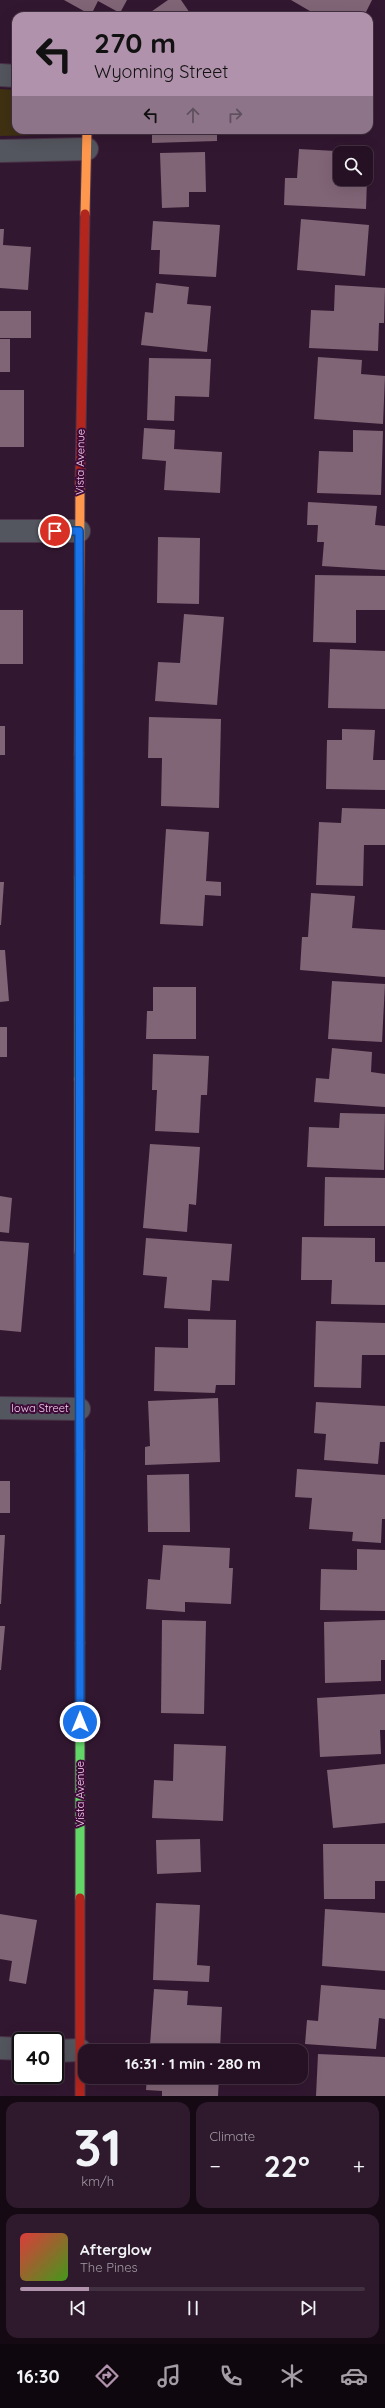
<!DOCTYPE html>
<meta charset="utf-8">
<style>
body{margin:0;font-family:Quicksand,sans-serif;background:#2e1a2c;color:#f1f3f6;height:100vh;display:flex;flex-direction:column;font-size:15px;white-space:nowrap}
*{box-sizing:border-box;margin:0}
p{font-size:13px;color:#a49da6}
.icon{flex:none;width:22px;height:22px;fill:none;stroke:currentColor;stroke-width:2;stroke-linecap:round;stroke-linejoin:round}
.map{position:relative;height:2096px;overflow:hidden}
.details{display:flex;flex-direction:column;gap:6px;padding:6px;background:#150914;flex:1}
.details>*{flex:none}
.top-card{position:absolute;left:12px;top:12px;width:361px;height:122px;border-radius:12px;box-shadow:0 4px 16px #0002,0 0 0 1px #423141;background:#b192ac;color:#111;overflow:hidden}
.tools{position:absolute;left:333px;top:146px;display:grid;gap:8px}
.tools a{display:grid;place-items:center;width:40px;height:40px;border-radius:8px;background:#261124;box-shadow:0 4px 16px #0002,0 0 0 1px #423141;font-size:20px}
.speed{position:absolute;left:12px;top:2032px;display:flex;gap:8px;font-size:20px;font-weight:700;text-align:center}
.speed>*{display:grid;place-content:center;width:52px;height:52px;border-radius:50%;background:#261124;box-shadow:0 4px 16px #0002,0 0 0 1px #423141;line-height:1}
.speed .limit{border:2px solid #111;border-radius:6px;background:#fff;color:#111}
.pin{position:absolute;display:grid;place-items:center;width:34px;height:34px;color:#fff;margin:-17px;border:2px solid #fff;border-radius:50%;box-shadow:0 1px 4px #0007}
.me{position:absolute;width:44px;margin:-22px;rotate:0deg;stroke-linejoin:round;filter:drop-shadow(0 0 3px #0008)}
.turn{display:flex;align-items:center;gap:14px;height:84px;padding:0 16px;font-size:18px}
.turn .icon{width:52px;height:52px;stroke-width:2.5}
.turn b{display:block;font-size:28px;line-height:34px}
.lanes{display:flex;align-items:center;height:38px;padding:0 16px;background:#0003;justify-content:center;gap:20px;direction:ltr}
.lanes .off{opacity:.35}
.big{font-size:30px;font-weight:700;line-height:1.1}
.details .card{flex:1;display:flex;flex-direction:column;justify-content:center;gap:6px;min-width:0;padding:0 14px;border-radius:12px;background:#2e1a2c}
.details .dial{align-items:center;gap:0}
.dial b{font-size:52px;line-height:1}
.song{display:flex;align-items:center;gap:12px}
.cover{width:48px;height:48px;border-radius:6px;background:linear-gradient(135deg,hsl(0 70% 55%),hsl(100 70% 35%))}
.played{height:4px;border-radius:2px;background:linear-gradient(90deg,#b192ac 20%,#423141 20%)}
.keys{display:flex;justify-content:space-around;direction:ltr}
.heat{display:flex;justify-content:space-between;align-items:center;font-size:22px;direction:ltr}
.details .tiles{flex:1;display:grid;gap:6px;grid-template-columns:1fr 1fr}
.card:last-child{grid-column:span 2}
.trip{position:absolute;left:78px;top:2044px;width:230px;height:40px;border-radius:12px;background:#261124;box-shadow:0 4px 16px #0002,0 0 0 1px #423141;font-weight:700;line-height:40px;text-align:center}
.tab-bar{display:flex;height:64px;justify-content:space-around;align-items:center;background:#0f070e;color:#a49da6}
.tab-bar .icon{width:28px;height:28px}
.tab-bar .current{color:#b192ac}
.tab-bar b{font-size:18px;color:#f1f3f6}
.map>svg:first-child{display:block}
.green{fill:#3f3112}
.building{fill:#806576}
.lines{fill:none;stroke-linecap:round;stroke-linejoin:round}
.street-casing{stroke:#4b3449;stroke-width:24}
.fast-casing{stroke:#4b3449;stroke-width:11}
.slow-casing{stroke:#4b3449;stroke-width:11}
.jam-casing{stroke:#4b3449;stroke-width:11}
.street{stroke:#53565e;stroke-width:22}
.fast{stroke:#63d668;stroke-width:9}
.slow{stroke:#ff974d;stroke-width:9}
.jam{stroke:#b3261e;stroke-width:9}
.route-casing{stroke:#114b97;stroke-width:10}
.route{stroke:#1a73e8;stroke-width:7}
.labels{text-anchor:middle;stroke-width:4;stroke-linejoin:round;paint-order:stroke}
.street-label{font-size:11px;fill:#f5d5ef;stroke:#3e0b39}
</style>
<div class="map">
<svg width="385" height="2096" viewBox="0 0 385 2096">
<rect width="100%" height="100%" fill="#321730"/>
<path class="green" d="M0,89L16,90V130H52L42,135L0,136Z"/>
<g class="building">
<path d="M64,0H127L120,13L98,1L91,15Z"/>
<path d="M168,0H181L192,16H145Z"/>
<path d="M291,0H372L364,16H314L315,14Z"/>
<path d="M369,24L374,27L369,36Z"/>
<path d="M152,130H217V141L152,143Z"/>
<path d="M317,130H338V134Z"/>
<path d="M299,149L336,151L335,169L340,170V179H367L366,209L284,205L285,178H297Z"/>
<path d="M205,152L206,192H189V207L162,208L160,153Z"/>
<path d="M301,219L369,225L365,276L297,270Z"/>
<path d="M153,221L220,225L216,277L159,274L160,250H151Z"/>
<path d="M0,229H4L3,245L31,247L28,290L0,288Z"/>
<path d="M156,283L189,287L187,304L211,306L207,352L141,345L145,312L153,313Z"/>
<path d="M335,285L385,288L384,323H379L378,351L309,348L311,310L334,311Z"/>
<rect x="0" y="311" width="31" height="27"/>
<rect x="0" y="339" width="10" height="33"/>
<path d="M318,357L362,360L361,374L385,376L383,424L314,419Z"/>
<path d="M149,358L211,359L209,397L175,396L174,421L147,420Z"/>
<rect x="0" y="390" width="24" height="57"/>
<path d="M144,428L175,430L174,449L222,452L220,493L164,490L166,461L142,459Z"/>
<path d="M353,430L383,431L381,495L317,493L319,451L353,452Z"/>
<path d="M308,502L377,506L375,525L385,526V570L322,566L324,542H317L318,525H307Z"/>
<path d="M158,537L200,538L199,604L157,603Z"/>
<path d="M315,575L385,576V610H356V643L313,642Z"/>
<rect x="0" y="610" width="23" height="54"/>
<path d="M184,614L224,617L217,705L155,701L158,662L180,663Z"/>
<path d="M330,649L385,651V709L328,708Z"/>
<path d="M149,717L221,719L219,808L161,806L162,758H148Z"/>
<rect x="0" y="726" width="5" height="29"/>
<path d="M342,729L375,730L373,760H385V790L326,789L327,740H342Z"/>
<path d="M342,808L385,809V845H364L363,886L316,885L319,822L341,823Z"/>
<path d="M166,829L209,832L206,881L221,882V896L205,895L203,926L160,924Z"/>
<path d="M0,882H4L1,925H0Z"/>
<path d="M311,893L355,896L352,928L385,930V977L300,970L302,937H308Z"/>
<path d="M0,950H5L9,1001L0,1002Z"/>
<path d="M332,981L385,984L382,1042L328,1039Z"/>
<path d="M153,987H196V1039H146L147,1011H153Z"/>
<rect x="0" y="1027" width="7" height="30"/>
<path d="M332,1048L372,1052L371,1072L385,1074V1107L314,1102L316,1078L329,1079Z"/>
<path d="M153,1054L209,1056L207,1095H201L199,1133L155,1131L157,1090H152Z"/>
<path d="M340,1113L385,1114L384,1170L307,1167L309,1127L339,1128Z"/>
<path d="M150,1144L200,1147L196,1205L189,1204L187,1232L143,1228Z"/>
<path d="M325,1177L385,1178V1226H324Z"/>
<path d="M0,1196L12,1198L9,1233L0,1232Z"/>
<path d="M302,1237L375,1238V1262H385V1305L331,1304L332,1280H301Z"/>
<path d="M146,1238L232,1244L229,1281L212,1280L210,1311L164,1308L167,1277L143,1275Z"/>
<path d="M0,1241L29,1243L21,1332L0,1330Z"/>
<path d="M188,1319L236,1320L235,1385H216L215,1393L154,1391L155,1347L188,1348Z"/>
<path d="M316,1321L385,1323V1355H362L361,1388L314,1387Z"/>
<path d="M218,1398L220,1462L145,1465V1447L150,1446L148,1401Z"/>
<path d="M316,1402L385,1406V1442H380L378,1464L324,1460L326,1434L314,1433Z"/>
<path d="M297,1469L385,1475V1519H382L381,1543L352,1541L353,1532L309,1529L312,1498L295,1497Z"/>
<path d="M189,1474L190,1532H148L147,1475Z"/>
<rect x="0" y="1481" width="10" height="32"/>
<path d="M0,1535H5L1,1604H0Z"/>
<path d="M163,1545L230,1548L229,1568H233L231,1604L185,1602V1612L146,1609L148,1579L160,1580Z"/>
<path d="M357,1549L385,1550V1611L320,1610L321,1569L357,1570Z"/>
<path d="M162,1620L206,1621L204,1714L161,1713Z"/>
<path d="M385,1620V1660H381V1681L325,1683L324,1622Z"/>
<path d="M0,1626H5L1,1670H0Z"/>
<path d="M385,1694V1730H380L381,1754L320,1757L317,1698Z"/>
<path d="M174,1744L226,1746L223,1821L152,1818L154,1780L173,1781Z"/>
<path d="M385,1764V1823L333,1828L327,1770Z"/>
<path d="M200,1839L201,1872L157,1874L156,1840Z"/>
<path d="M323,1844H385V1881H375V1899H324Z"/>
<path d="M156,1903L200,1905L197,1965L210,1966L209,1982L153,1980Z"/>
<path d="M325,1909L385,1913V1971L322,1966Z"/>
<path d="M0,1914L37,1920L26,1984L9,1981L12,1961L0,1959Z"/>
<path d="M321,1985L385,1990V2019L379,2018L376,2049L305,2044L307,2020L318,2021Z"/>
<path d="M154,1989L188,1991L187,2005L222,2007L220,2050L150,2045Z"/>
<path d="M318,2054L385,2057V2096H316Z"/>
<path d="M147,2077H219L218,2096H162V2091L146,2090Z"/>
</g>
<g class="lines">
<g class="street-casing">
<g id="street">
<path d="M0,75L16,76"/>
<path d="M0,151L87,149"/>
<path d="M0,531H79"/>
<path d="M0,1408L79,1409"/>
<path d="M0,2048L21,2049"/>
<path d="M55,2051L80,2050"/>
</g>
</g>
<g class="fast-casing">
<g id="fast">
<path d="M79,877V1079"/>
<path d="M80,1643V1898"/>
</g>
</g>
<g class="slow-casing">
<g id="slow">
<path d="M85,214L87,130"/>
<path d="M79,754L80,483"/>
<path d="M79,1079V1252"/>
<path d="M80,1451V1643"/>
</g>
</g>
<g class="jam-casing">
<g id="jam">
<path d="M80,483L85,214"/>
<path d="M79,754V877"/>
<path d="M79,1252L80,1451"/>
<path d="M80,1898V2096"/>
</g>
</g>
<use href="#street" class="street"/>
<use href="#fast" class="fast"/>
<use href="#slow" class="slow"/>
<use href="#jam" class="jam"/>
</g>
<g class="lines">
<g class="route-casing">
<path id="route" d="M55,531H79L80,1722"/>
</g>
<use href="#route" class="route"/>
</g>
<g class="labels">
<g class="street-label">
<text transform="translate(80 462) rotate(-89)" y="4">Vista Avenue</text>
<text x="40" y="1412">Iowa Street</text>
<text transform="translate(80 1794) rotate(-90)" y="4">Vista Avenue</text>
</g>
</g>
</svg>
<div class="tools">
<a><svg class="icon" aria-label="search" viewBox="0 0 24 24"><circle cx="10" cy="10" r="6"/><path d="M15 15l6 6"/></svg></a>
</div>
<div class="speed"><div class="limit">40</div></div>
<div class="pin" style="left:55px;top:531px;background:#d93025"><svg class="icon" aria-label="arrive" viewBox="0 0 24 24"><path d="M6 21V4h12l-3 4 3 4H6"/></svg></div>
<svg class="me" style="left:80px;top:1722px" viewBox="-20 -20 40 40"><circle r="17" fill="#1a73e8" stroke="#fff" stroke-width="3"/><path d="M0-11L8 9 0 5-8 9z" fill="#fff"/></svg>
<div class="trip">16:31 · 1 min · 280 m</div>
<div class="top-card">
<div class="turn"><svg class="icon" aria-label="left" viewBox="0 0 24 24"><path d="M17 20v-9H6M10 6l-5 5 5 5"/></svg><div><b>270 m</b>Wyoming Street</div></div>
<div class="lanes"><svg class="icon" aria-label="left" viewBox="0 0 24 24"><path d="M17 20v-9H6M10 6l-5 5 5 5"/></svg><svg class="icon off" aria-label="ahead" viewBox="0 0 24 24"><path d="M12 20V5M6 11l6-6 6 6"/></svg><svg class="icon off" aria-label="right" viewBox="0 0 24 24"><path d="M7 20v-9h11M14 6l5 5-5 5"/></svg></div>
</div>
</div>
<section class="details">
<div class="tiles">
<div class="card dial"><b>31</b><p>km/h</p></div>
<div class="card"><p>Climate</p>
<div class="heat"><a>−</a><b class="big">22°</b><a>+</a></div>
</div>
<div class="card">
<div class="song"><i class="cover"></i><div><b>Afterglow</b><p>The Pines</p></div></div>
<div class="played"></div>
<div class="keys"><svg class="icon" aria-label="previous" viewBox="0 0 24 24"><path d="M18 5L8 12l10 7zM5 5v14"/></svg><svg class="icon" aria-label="pause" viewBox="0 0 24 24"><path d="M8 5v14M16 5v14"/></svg><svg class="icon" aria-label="next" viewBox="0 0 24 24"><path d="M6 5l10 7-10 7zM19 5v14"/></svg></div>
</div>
</div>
</section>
<nav class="tab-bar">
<b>16:30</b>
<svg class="icon current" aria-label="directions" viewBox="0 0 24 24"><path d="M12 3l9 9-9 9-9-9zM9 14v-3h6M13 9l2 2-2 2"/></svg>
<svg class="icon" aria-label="music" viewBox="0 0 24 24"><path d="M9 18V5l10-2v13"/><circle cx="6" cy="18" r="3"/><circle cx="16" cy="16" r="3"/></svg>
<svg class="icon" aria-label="phone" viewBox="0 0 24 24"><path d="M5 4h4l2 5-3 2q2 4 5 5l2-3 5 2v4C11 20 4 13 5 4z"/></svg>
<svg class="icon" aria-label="climate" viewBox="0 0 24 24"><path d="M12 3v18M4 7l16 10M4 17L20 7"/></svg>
<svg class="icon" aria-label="car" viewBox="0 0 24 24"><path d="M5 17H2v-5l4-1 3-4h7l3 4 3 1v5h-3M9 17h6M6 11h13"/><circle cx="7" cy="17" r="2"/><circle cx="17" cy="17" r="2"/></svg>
</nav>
